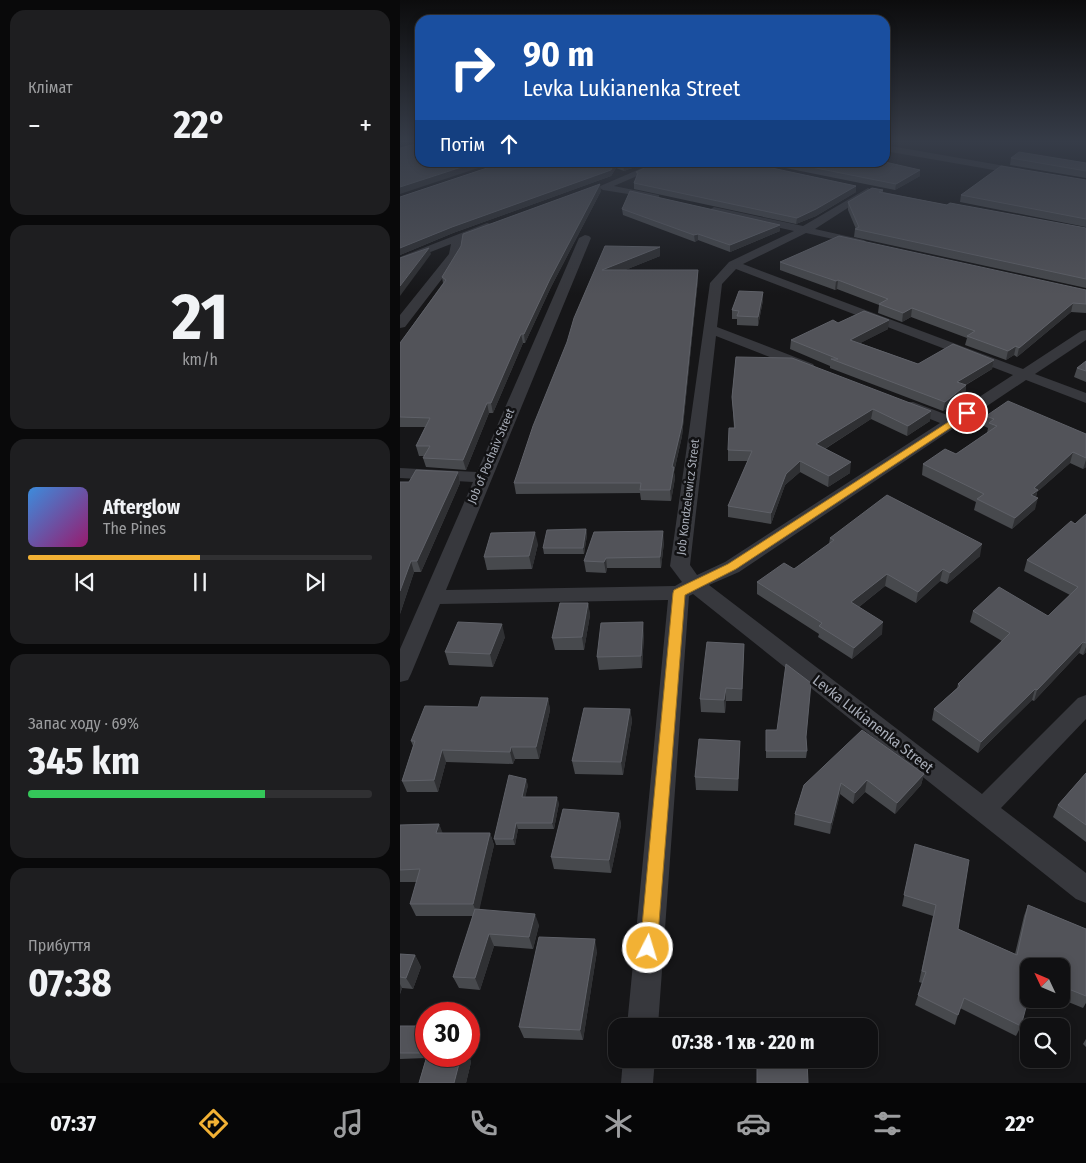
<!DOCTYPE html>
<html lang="uk">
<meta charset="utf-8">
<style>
body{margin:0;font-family:"Fira Sans Condensed",sans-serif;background:#1e1e20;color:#f1f3f6;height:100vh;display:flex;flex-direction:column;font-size:19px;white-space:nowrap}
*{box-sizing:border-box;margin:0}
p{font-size:16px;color:#9c9d9f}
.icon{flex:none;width:28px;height:28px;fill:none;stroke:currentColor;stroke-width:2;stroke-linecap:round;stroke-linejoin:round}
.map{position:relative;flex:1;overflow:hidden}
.drawer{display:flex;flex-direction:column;gap:10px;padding:10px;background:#09090a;width:400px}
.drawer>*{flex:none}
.top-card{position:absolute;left:15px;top:15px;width:475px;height:152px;border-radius:15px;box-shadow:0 2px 8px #0003,0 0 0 1px #303032;background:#1a4fa0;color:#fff;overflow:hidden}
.needle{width:32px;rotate:314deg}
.controls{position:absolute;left:620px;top:958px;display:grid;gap:10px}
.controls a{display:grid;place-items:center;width:50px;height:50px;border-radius:10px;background:#101012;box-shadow:0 2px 8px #0003,0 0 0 1px #303032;font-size:25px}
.speed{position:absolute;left:15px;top:1002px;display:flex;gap:10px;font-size:25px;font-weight:700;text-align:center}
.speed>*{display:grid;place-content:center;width:65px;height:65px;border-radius:50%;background:#101012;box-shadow:0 2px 8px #0003,0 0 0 1px #303032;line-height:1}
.speed .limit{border:8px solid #d22;background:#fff;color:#111}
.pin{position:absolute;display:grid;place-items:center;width:42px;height:42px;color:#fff;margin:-21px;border:2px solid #fff;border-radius:50%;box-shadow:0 1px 5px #0007}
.me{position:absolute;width:55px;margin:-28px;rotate:5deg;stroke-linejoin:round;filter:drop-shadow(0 0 4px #0008)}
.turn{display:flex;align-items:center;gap:18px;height:105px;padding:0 25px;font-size:22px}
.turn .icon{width:65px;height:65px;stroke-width:2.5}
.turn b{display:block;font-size:35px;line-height:42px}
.then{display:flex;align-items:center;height:48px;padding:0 25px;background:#0003;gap:10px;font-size:19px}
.big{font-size:38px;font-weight:700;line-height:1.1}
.drawer .tile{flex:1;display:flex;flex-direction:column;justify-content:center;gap:8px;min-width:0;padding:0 18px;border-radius:15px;background:#1e1e20}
.drawer .dial{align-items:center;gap:0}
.dial b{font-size:65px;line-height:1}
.song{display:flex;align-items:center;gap:15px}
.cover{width:60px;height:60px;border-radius:8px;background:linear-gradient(135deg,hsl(210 70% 55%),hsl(320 70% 35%))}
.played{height:5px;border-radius:2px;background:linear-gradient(90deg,#f2b134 50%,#303032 50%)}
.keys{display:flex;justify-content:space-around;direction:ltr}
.heat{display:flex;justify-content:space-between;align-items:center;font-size:28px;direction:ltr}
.charge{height:8px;border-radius:4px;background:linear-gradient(90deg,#34c759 69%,#303032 0)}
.trip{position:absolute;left:208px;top:1018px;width:270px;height:50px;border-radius:15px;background:#101012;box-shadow:0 2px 8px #0003,0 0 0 1px #303032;font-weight:700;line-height:50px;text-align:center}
.tabs{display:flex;height:80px;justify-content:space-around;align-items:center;background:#060607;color:#9c9d9f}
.tabs .icon{width:35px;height:35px}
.tabs .on{color:#f2b134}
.tabs b{font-size:22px;color:#f1f3f6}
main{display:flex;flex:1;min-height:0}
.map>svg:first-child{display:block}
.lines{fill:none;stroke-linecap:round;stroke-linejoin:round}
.minor{fill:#37383d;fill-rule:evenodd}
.wall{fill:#47494d}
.shaded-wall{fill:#2f3033}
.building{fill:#525359;stroke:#5f6168}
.route{fill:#f2b134;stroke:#9d7322}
.labels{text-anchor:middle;stroke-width:5;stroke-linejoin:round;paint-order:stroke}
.street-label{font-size:12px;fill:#a8adb8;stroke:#111113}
.near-street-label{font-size:15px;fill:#a8adb8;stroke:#111113}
</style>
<main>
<section class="drawer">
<div class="tile"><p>Клімат</p>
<div class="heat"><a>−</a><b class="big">22°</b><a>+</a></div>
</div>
<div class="tile dial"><b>21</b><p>km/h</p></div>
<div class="tile">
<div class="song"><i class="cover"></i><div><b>Afterglow</b><p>The Pines</p></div></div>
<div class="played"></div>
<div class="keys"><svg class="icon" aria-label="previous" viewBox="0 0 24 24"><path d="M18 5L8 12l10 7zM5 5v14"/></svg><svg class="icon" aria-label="pause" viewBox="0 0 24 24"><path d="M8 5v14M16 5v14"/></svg><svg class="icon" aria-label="next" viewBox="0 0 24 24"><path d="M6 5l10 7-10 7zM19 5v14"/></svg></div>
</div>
<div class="tile"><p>Запас ходу · 69%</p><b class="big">345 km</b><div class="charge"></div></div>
<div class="tile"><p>Прибуття</p><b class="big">07:38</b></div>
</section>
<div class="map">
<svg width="686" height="1083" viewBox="0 0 686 1083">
<rect width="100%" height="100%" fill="#161618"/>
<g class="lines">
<g class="minor">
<path d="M485,145L623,169L628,172L623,175L485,151Z"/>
<path d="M256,162H269L214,186L259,195V199L203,190L198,187Z"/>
<path d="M468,188L473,191L471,193L415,229L464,240L466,242L464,244L460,245L406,233L343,264L623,369L681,331L686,330V340L635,374L686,393V403L626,380L339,572L309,585L582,794L678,698L686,695V719L601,808L686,873V903L676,899L293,594L289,596L258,1026H227L268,600L40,604L11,674L8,680L0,682V649L73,482L0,478V468L77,472L179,238L185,235L189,236L191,238L46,590L275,586L282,582L270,566L310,283L329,262L394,231L314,213L309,210L314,207L403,226ZM336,269L613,375L550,416L513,402H503L500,405L503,408L540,423L325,562L297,575L290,565L316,336L403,370H413L415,367L413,364L317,327L322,284Z"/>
<path d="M87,223L91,224L92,226L91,228L63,240L61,254L5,327L0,328V315L49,254L51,244L0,264V257Z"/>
<path d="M223,1059H255L253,1083H221Z"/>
</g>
</g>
<g class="wall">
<path d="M611,158L686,163V178L610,165Z"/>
<path d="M105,162H248L224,171L216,168L211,176L53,233L0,255V197Z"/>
<path d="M356,162H485L520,170V176L495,190Z"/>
<path d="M236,172L456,186V192L416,216L396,224L234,189V183L237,177Z"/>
<path d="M686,180V227L560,202L561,195Z"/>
<path d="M483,190V192L547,205L686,228V288L454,237L455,229H456L448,210V202Z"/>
<path d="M201,191L151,287L125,343H123L93,413H89L66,470L26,467L23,458L24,456H19L16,446L25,427H0V343L43,283L42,277Z"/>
<path d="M222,209L380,225V231L330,252L298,240L295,242L223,215Z"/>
<path d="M205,246L260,256L225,270H298V279L282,436L274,472L275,478L271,501L241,500L240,493L116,494L114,483Z"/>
<path d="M380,262L686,290V313L671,312L617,357L614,355L606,360L565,345L567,338L511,317L502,322L478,313L479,305L437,289L435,290L380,270Z"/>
<path d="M363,300L358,326L337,325V319H332V310Z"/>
<path d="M438,323L488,329L460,343L518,364L594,360L592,369L566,385L565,395L543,411L430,368V366L390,349L391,340Z"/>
<path d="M336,357L530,421L507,436L471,419L425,449L450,473L428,487L400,472L385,485L371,524L328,517V506L348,461H328V450L334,428L332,397Z"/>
<path d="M686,361V382L674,377L677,368Z"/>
<path d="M586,416L686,434V467L683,469L670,463L637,492L636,497L635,509L612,529L574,510L576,502L522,475L523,464L556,454L587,433L588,428L584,426Z"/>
<path d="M58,472L60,483L21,572H14L0,614L9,482Z"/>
<path d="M686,514V652L683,655L679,653L634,701L632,700L578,753L532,720L534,709L557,688L558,684L602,641L570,622L573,611L648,616L670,595L624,571L627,560L675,524Z"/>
<path d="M186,529L187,535L184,554H144L143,548Z"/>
<path d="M430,538L580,556L547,584L540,581L516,603L485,586L459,607L482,634L452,659L418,637L419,634L357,594V582L394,569L429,544Z"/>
<path d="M264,542L261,568H207L206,573L186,572L184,561Z"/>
<path d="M138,544L132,569L87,570L84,557Z"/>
<path d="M188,603L190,615L184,650H155L152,638Z"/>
<path d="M244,634L242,668L199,670L197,657Z"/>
<path d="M105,637L93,667L49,665L45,652Z"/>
<path d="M344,644L342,701H326L325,713L301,712L300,699Z"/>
<path d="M148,698L150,710L139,759H115L113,764L46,762L38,792H7L2,781L13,746L11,741L78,707Z"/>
<path d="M230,709L232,721L223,775L175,774L172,761Z"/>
<path d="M366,730L406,738L407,751L406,758H366Z"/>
<path d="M340,741L338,791L296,790L295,777Z"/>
<path d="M686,773V842L653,817L658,805Z"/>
<path d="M524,774L521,785L495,814L465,792L453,804L440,794L430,834L394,825L395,814L404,785Z"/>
<path d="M128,785L125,797L159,803L154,829H118L115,845H96L94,839Z"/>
<path d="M219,813L221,825L211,873L154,869L151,857Z"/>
<path d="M39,824L42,833H90L94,845L79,909L139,925L133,949L94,946L80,990L59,988L53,977L73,916H16L10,904L17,882H0V825Z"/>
<path d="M515,844L558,929L615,954L624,916L628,905L686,929V1003L683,1008L661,999V966H629L621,1026L616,1036L560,1008L555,1025L515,1005L522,983L519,982L533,916L502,906Z"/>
<path d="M197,951L183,1040L124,1038L119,1027Z"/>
<path d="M0,954L15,955L21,967L13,989L2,988L0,994Z"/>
<path d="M0,1026H26V1056H69L71,1062L66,1083H19L26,1058L0,1059Z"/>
<path d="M686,1039V1047L683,1044Z"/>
</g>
<g class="shaded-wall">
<path d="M77,162H96L0,194V187Z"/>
<path d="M215,162L216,168L211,176L53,233L0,255V248Z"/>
<path d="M232,162H248L224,171L223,165Z"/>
<path d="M520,170V176L495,190L496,184Z"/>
<path d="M200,184L201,191L151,287L125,343L124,334L150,279Z"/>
<path d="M456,186V192L416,216L396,224L397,218Z"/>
<path d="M380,225V231L330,252V245Z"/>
<path d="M298,234V240L295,242L294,235Z"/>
<path d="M260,247V256L203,279L202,270Z"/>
<path d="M29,248L31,254L0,296V286Z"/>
<path d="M298,270V279L282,436L274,472L275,478L271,501L270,490L272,467Z"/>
<path d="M438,280L437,289L435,290L436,281Z"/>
<path d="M363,292V300L358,326V317Z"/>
<path d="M673,303L671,312L617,357L619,348Z"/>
<path d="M512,308L511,317L502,322L503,313Z"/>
<path d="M489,320L488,329L449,349L450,340Z"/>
<path d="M121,334L123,343L93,413L91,403Z"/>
<path d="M616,346L614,355L606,360L608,351Z"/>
<path d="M594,360L592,369L555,391L557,382Z"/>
<path d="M566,385L565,395L543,411L545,402Z"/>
<path d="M87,403L89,413L66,470L63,460Z"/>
<path d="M473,409L471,419L415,455L416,444Z"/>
<path d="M531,411L530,421L507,436L508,426Z"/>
<path d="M673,452L670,463L637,492L635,501L628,506L634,488Z"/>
<path d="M686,460V467L683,469Z"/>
<path d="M400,461V472L385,485L371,524V513L386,474Z"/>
<path d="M451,462L450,473L428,487L429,476Z"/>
<path d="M58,472L60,483L21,572L17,561Z"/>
<path d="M638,498L635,509L612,529L615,518Z"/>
<path d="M186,529L187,535L184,554L183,548Z"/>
<path d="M263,531L264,542L261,568L260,557Z"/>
<path d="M135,532L138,544L132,569L129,556Z"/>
<path d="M582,544L580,556L547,584L550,573Z"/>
<path d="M206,558L207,568L206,573L204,562Z"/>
<path d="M11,561L14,572L0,614V591Z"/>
<path d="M543,569L540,581L516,603L518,592Z"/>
<path d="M487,574L485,586L450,614L451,602Z"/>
<path d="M188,603L190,615L184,650L182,637Z"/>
<path d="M243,622L244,634L242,668L241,656Z"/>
<path d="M483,622L482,634L452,659L454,648Z"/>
<path d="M102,624L105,637L93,667L90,654Z"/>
<path d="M683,642L679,653L634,701L637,690Z"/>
<path d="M344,644V657L342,701V689Z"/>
<path d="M686,647V652L683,655Z"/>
<path d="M326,688V701L325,713L324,700Z"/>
<path d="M635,689L632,700L578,753L581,742Z"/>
<path d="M148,698L150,710L139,759L136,747Z"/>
<path d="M230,709L232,721L223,775L221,762Z"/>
<path d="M340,741V753L338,791V779Z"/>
<path d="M111,747L115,759L113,764L110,752Z"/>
<path d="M42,750L46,762L38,792L34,780Z"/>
<path d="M524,774L521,785L495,814L497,803Z"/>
<path d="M126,779L128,785L124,803L122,797Z"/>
<path d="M467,780L465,792L453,804L455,793Z"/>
<path d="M441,783L440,794L430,834L431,823Z"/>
<path d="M157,797L159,803L154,829L152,823Z"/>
<path d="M219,813L221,825L211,873L209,860Z"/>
<path d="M116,823L118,829L115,845L113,839Z"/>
<path d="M39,824L44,836L36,833Z"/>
<path d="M90,833L94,845L78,916L73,904Z"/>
<path d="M135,914L139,925L133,949L129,937Z"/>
<path d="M89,934L94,946L80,990L75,978Z"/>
<path d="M195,939L197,951L183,1040L180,1030Z"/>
<path d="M15,955L21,967L13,989L6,978Z"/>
<path d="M0,984L2,988L0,994Z"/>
<path d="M61,1056H69L71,1062L66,1083H54Z"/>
</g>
<g class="building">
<path d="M19,143H20V162H77L0,187V148Z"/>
<path d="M619,152L686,163V171L611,158Z"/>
<path d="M105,162H215L211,170L52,227L0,248V197Z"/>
<path d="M217,162H232L223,165Z"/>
<path d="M257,162H344L456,186L416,209L397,218L234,183L238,173L236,172Z"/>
<path d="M386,162H485L520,170L496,184Z"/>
<path d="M601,166L686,180V219L561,195Z"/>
<path d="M200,184L150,279L124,334H121L91,403H87L63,460L23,458L30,446H16L30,418L0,417V343L46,280L42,277L61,246L63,234Z"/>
<path d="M472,188L483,190L479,192L547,205L550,203L686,228V279L455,229L459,227L448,202Z"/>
<path d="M230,191L380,225L330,245L298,234L294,235L222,209Z"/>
<path d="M439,236L686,290V304L673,303L619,348L616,346L608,351L567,336L575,331L512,308L503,313L479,304L488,299L438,280L436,281L380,262Z"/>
<path d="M205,246L260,247L202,270H298L282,425L272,467H274L270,490H240L241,483H114L133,426L167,342L174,318Z"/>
<path d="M29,248L0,286V258Z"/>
<path d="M339,291L363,292L358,317L337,316L339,311L332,310Z"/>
<path d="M464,311L489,320L450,340L518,364L553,344L594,360L557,382L566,385L545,402L431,359H438L391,340L433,320L438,323Z"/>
<path d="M336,357L392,358L531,411L508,426L473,409L416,444L451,462L429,476L400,461L386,474L371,513L328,506L352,451L328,450L329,428H335L332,397Z"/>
<path d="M686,361V371L677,368Z"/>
<path d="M608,401L686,434V458L673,452L634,488L638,490L631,495L638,498L615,518L577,499L584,494L523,464L545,449L556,454L597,426L589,423L594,419L586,416Z"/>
<path d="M16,470L58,472L17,561H11L0,591V482H9Z"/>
<path d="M487,495L582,544L550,573L543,569L518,592L487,574L451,602L483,622L454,648L419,626L422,623L357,582L384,563L394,569L434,540L430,538Z"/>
<path d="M686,514V643L683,642L637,690L635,689L581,742L534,709L560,686L558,684L610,633L573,611L599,587L648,616L678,587L627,560L671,521L675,524Z"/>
<path d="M186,529L183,548H143L147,530Z"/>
<path d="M263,531L260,557L206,558L204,562L184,561L194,532Z"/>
<path d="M135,532L129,556L84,557L91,533Z"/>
<path d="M160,603H188L182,637L152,638Z"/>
<path d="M58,622L102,624L90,654L45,652Z"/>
<path d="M243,622L241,656L197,657L201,623Z"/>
<path d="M307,642L344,644L342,689L326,688L324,700L300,699Z"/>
<path d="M386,664L411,683L406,737L407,751H366V730H377Z"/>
<path d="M81,697L148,698L136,747H111L110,752L42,750L34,780L2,781L15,741H11L25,706L78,707Z"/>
<path d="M184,708L230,709L221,762L172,761Z"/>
<path d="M462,730L524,774L497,803L467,780L455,793L441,783L431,823L395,814L404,785Z"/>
<path d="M299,739L340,741L338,779L295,777Z"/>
<path d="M686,773V825L658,805Z"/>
<path d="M109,775L126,779L122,797H157L152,823H116L113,839H94Z"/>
<path d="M163,809L219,813L209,860L151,857Z"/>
<path d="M39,824L36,833H90L73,904H10L20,869L0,870V825Z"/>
<path d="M515,844L569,860L558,929L617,955L628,905L686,929V996L661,986V966H629V996L621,1026L564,998L558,1015L518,995L526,972L522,971L536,905L504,895Z"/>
<path d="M75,909L135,914L129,937L89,934L75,978L53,977Z"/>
<path d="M139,937L195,939L180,1030L119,1027Z"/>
<path d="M0,954L15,955L6,978L0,977Z"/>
<rect x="0" y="1026" width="26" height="27"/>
<path d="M27,1056H61L54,1083H19Z"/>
<path d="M357,1059H407L408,1083H357Z"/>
</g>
<linearGradient id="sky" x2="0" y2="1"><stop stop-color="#0c0c0d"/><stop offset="0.48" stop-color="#363c48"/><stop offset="1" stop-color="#363c48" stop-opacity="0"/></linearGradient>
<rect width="686" height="295" fill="url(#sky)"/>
<path class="route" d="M567,410L570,411V415L336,569L285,595L257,948L255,954L248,956L242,954L240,948L273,593L274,590L328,564Z"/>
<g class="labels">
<g class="street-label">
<text transform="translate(91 456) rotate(-67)" y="4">Job of Pochaiv Street</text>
<text transform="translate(288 497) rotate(-83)" y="4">Job Kondzelewicz Street</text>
</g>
<g class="near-street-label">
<text transform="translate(473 724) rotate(38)" y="5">Levka Lukianenka Street</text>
</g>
</g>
</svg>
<div class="controls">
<a><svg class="needle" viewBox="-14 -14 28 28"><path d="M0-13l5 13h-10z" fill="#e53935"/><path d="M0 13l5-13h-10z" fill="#9c9d9f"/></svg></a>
<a><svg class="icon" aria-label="search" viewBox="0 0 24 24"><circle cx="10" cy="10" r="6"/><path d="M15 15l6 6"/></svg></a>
</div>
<div class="speed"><div class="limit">30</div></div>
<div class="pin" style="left:567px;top:413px;background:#d93025"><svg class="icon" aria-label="arrive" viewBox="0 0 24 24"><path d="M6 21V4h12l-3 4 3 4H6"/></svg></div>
<svg class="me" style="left:248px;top:948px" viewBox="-20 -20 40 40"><circle r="17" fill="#f2b134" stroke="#fff" stroke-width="3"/><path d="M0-11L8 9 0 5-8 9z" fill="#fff"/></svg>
<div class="trip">07:38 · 1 хв · 220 m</div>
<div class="top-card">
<div class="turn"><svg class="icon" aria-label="right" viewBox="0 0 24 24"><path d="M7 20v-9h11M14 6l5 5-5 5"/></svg><div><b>90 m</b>Levka Lukianenka Street</div></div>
<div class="then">Потім<svg class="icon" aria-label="ahead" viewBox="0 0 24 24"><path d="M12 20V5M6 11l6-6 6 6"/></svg></div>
</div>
</div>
</main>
<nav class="tabs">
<b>07:37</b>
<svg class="icon on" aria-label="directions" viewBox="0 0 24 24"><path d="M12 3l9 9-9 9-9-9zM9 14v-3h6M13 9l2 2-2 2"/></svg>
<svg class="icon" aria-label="music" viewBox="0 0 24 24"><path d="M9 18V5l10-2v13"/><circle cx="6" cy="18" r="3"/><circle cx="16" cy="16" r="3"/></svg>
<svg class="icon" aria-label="phone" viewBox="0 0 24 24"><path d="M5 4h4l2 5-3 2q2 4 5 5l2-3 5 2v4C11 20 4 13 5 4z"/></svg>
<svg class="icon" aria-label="climate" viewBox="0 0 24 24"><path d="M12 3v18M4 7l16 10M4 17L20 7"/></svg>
<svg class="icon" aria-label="car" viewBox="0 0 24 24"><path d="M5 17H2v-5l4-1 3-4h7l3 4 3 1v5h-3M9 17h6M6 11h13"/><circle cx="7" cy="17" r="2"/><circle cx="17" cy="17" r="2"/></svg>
<svg class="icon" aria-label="filters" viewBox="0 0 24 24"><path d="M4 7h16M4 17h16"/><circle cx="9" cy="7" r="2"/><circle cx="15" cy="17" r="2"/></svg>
<b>22°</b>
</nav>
